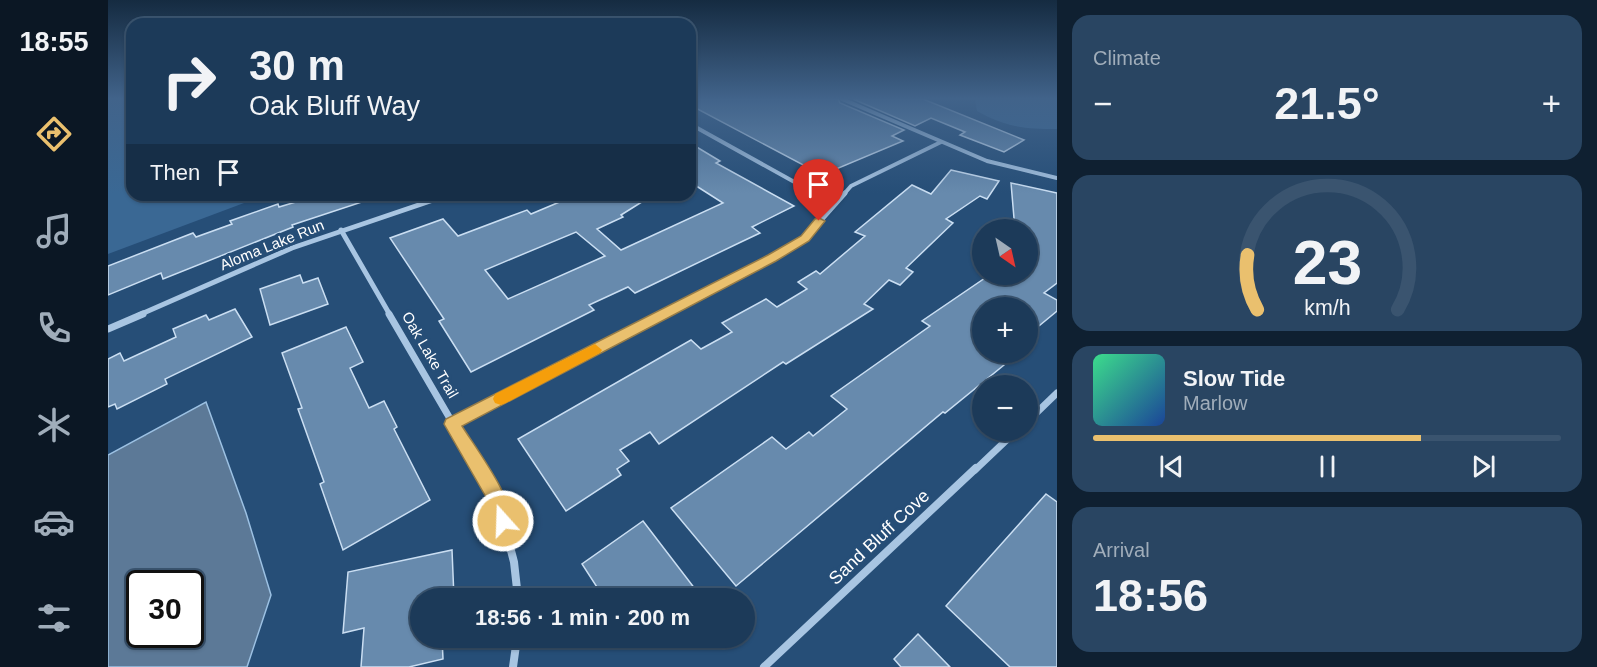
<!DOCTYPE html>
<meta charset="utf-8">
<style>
body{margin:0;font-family:Arial,sans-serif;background:#294562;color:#f1f3f6;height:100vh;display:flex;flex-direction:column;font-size:22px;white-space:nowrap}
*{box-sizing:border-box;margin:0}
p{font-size:20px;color:#a0adba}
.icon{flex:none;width:33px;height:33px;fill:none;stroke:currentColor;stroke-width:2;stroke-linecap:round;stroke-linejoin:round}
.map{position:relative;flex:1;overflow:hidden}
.drawer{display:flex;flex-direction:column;gap:15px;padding:15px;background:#0f2031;width:540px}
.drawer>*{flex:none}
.top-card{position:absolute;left:18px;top:18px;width:570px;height:183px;border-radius:18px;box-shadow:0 2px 4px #0004,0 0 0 2px #3a546f;background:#1c3a59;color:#f1f3f6;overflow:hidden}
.needle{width:39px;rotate:146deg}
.fabs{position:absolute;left:864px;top:219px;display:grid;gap:12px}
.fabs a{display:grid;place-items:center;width:66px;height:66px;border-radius:50%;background:#1c3a59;box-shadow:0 2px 4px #0004,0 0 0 2px #3a546f;font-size:30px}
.speed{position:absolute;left:18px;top:570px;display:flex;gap:12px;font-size:30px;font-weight:700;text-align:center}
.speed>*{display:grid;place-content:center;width:78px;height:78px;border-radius:50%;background:#1c3a59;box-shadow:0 2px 4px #0004,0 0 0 2px #3a546f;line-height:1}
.speed .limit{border:3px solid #111;border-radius:9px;background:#fff;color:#111}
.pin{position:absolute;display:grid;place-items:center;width:51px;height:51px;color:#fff;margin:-62px -26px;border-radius:50% 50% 50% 0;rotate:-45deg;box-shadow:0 0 6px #0007}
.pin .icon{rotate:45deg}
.me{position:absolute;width:66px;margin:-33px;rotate:340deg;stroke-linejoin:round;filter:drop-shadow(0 0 4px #0008)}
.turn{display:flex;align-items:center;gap:21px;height:126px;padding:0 24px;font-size:27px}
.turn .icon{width:78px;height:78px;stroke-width:2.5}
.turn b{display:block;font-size:42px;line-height:51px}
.then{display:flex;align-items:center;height:57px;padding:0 24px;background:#0003;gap:12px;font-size:22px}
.big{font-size:45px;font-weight:700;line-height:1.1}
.drawer .widget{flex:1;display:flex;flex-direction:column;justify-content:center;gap:9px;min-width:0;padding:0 21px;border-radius:18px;background:#294562}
.drawer .dial{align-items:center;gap:0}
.dial svg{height:156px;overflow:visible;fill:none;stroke:#3a546f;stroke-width:7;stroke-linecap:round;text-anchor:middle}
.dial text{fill:#f1f3f6;stroke:none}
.song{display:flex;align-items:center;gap:18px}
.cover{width:72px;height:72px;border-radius:9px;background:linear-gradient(135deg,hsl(150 70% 55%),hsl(220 70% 35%))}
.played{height:6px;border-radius:3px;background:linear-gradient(90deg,#eac06e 70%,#3a546f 70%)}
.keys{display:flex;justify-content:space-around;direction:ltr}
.heat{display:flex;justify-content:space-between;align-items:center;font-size:33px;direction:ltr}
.trip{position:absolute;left:302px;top:588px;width:345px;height:60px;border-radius:30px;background:#1c3a59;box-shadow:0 2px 4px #0004,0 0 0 2px #3a546f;font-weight:700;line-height:60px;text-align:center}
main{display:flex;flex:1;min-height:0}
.dock{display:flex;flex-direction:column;width:108px;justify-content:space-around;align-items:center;background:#0b1724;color:#a0adba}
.dock .icon{width:42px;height:42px}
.dock .current{color:#eac06e}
.dock b{font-size:27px;color:#f1f3f6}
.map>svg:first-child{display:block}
.green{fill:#3a6894}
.water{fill:#5c7997;stroke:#9cc1e3;stroke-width:1.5;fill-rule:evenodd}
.building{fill:#678aad;stroke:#cadef2;stroke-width:1.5;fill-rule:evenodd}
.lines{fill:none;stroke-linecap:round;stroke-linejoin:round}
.street-far3{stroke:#a8c5e2;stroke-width:4}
.street-far2{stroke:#a8c5e2;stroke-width:5}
.street-far1{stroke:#a8c5e2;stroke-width:7}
.street{stroke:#a8c5e2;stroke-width:8}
.route{fill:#eac06e;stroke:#987d48;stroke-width:1.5}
.slow{fill:#f59e0b}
.labels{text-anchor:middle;stroke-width:6;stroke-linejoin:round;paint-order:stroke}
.street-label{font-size:15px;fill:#fff;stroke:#264e77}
.near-street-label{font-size:18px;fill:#fff;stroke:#264e77}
</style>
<main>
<nav class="dock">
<b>18:55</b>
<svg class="icon current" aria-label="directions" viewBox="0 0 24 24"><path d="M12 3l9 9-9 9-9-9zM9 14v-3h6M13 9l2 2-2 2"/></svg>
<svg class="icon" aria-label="music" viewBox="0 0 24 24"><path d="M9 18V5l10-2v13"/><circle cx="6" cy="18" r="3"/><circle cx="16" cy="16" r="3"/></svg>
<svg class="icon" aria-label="phone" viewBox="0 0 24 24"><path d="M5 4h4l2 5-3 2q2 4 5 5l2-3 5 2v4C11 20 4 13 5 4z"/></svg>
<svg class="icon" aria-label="climate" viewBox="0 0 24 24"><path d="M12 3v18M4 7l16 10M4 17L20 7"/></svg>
<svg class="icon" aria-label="car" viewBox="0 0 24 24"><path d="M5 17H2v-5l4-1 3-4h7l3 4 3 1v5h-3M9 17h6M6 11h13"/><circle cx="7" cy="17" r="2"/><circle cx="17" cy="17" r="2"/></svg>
<svg class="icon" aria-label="filters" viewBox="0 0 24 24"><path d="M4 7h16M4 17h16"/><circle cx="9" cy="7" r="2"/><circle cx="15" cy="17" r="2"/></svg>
</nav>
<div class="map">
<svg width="949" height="667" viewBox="0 0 949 667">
<rect width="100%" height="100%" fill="#264e77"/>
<g class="green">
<path d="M0,99H24V195H157L0,254Z"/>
<path d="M867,99H949V129C916,129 897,127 869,111Z"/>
</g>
<path class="water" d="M98,402L138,513L163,595L139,667H0V455ZM32,584H82V634H32Z"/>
<g class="building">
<path d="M582,99H730L732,103L796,130L784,136L795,141L714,175L582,105Z"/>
<path d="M745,99H815L916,140L896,152L852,135L857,132L823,118L807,126Z"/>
<path d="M582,143L612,161L608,163L686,206L644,227L652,233L633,242L527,293L520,287L481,305L486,310L363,372L331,321L336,319L282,238L335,219L350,236L419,210L423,214L468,195H545L513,215L515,217L489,229L513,250L615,203L582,182ZM468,232L497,256L400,299L377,270Z"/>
<path d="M843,170L891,181L879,199L872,196L838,219L845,223L798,268L805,272L792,285L781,280L756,304L765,309L678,364L675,362L551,444L542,432L512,450L521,461L509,469L513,475L458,511L410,439L583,340L593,349L624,332L614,323L658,299L669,307L699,289L690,282L708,271L712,274L757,236L747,232L804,185L823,194Z"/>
<path d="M903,183L949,193V283L936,293L949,300V311L920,335V308H874V352H912L837,413L835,412L628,586L563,508L664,437L678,449L701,432L705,436L739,409L723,396L822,326L814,321L883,274H920V230H907Z"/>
<path d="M211,195H266V198L184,225L185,227L55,279L53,273L0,295V266L85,233L88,237L124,224L122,221L170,204L171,207Z"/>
<path d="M192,275L195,283L210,278L220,304L162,325L152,289Z"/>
<path d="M127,309L144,337L57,379L59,384L9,409L7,404L0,407V359L12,353L16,361L68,337L65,329L98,315L101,320Z"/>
<path d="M238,327L255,362L242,368L261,408L276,401L289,427L286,429L322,500L235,550L212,484L216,482L190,409L194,408L174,353Z"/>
<path d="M938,494L949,502V667H902L838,606Z"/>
<path d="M535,521L594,598H496L474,564Z"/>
<path d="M344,550L346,598H312V638H334L335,659L301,667H253L256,628L235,633L240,572Z"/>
<path d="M810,634L842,667H793L786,659Z"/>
</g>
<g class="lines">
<g class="street-far3">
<path d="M734,99L879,161L949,178"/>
<path d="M582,124L708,194"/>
<path d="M736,194L743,186L833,142"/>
</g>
<g class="street-far2">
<path d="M705,193L725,204"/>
<path d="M233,230L282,315"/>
<path d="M31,315L184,248L340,195"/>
<path d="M554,315L664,258L697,238L737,193"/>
</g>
<g class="street-far1">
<path d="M281,314L372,470"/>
<path d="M0,329L35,314"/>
<path d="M920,421L949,393"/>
<path d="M344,424L557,314"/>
<path d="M867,470L909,430"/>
</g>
<g class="street">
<path d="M371,468L390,501L406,562L410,598"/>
<path d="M405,667L409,638"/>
<path d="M656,667L868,468"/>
</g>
</g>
<linearGradient id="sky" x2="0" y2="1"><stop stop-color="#152b41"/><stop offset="0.51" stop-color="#41638a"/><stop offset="1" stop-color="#41638a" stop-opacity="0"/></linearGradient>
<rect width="949" height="193" fill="url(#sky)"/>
<path class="route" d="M711,218L717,221L701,241L668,261L354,426C367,447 411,505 402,527L395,530L389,527L382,504L336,424L338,419L660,255L693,236L707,219Z"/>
<path class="slow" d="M487,344L494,350L492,353L398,403L393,405L387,403L385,399L387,394Z"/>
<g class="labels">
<g class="street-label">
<text transform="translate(164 245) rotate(-22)" y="5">Aloma Lake Run</text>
<text transform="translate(322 355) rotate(60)" y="5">Oak Lake Trail</text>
</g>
<g class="near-street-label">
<text transform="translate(771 537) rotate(-43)" y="6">Sand Bluff Cove</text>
</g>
</g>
</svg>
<div class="fabs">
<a><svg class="needle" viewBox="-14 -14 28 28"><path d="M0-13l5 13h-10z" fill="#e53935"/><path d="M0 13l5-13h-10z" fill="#a0adba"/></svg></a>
<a>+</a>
<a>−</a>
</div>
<div class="speed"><div class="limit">30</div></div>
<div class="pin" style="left:711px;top:221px;background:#d93025"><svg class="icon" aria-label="arrive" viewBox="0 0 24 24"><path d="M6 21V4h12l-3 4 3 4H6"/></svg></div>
<svg class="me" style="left:395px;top:521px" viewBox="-20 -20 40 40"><circle r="17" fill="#eac06e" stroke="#fff" stroke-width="3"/><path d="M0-11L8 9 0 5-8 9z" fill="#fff"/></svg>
<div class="trip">18:56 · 1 min · 200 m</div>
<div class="top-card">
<div class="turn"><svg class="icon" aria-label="right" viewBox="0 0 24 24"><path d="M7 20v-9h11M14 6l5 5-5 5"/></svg><div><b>30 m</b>Oak Bluff Way</div></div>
<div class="then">Then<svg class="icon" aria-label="arrive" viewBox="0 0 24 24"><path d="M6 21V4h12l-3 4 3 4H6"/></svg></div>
</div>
</div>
<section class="drawer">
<div class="widget"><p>Climate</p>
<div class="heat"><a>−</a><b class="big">21.5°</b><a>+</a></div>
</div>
<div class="widget dial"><svg viewBox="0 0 100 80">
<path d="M14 69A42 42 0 1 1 86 69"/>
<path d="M14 69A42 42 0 0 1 9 41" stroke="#eac06e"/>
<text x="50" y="56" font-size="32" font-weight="700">23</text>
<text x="50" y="72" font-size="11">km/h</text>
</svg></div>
<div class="widget">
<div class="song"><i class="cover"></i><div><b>Slow Tide</b><p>Marlow</p></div></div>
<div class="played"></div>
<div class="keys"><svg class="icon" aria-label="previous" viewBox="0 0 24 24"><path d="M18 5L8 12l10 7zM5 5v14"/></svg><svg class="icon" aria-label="pause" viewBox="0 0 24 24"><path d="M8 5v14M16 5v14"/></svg><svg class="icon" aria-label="next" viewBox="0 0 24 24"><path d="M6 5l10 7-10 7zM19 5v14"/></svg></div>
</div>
<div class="widget"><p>Arrival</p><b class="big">18:56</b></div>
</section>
</main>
